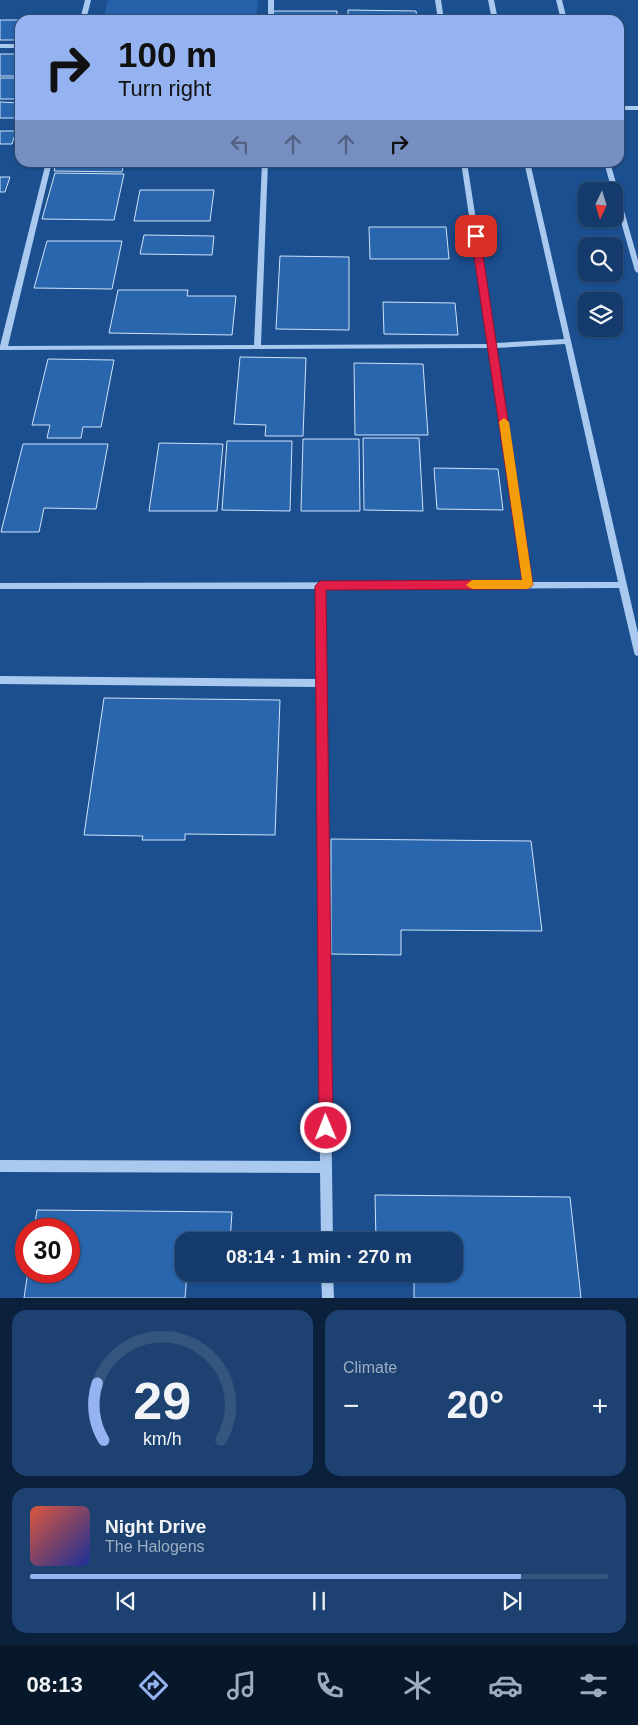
<!DOCTYPE html>
<meta charset="utf-8">
<style>
body{margin:0;font-family:Helvetica,sans-serif;background:#1d4271;color:#f1f3f6;height:100vh;display:flex;flex-direction:column;font-size:19px;white-space:nowrap}
*{box-sizing:border-box;margin:0}
p{font-size:16px;color:#9dadc1}
.icon{flex:none;width:28px;height:28px;fill:none;stroke:currentColor;stroke-width:2;stroke-linecap:round;stroke-linejoin:round}
.map{position:relative;height:1298px;overflow:hidden}
.side{display:flex;flex-direction:column;gap:12px;padding:12px;background:#0b203b;flex:1}
.side>*{flex:none}
.top-card{position:absolute;left:15px;top:15px;width:609px;height:152px;border-radius:15px;box-shadow:0 1px 4px #0004,0 0 0 1px #33557e;background:#95b2f1;color:#111;overflow:hidden}
.needle{width:32px;rotate:184deg}
.fabs{position:absolute;left:578px;top:182px;display:grid;gap:10px}
.fabs a{display:grid;place-items:center;width:45px;height:45px;border-radius:10px;background:#143b6b;box-shadow:0 1px 4px #0004,0 0 0 1px #33557e;font-size:25px}
.speed{position:absolute;left:15px;top:1218px;display:flex;gap:10px;font-size:25px;font-weight:700;text-align:center}
.speed>*{display:grid;place-content:center;width:65px;height:65px;border-radius:50%;background:#143b6b;box-shadow:0 1px 4px #0004,0 0 0 1px #33557e;line-height:1}
.speed .limit{border:8px solid #d22;background:#fff;color:#111}
.pin{position:absolute;display:grid;place-items:center;width:42px;height:42px;color:#fff;margin:-21px;border-radius:10px;box-shadow:0 2px 8px #0006}
.me{position:absolute;width:55px;margin:-28px;rotate:359deg;stroke-linejoin:round;filter:drop-shadow(0 0 4px #0008)}
.turn{display:flex;align-items:center;gap:18px;height:105px;padding:0 20px;font-size:22px}
.turn .icon{width:65px;height:65px;stroke-width:2.5}
.turn b{display:block;font-size:35px;line-height:42px}
.lanes{display:flex;align-items:center;height:48px;padding:0 20px;background:#0003;justify-content:center;gap:25px;direction:ltr}
.lanes .off{opacity:.35}
.big{font-size:38px;font-weight:600;line-height:1.1}
.side .widget{flex:1;display:flex;flex-direction:column;justify-content:center;gap:8px;min-width:0;padding:0 18px;border-radius:15px;background:#1d4271}
.side .dial{align-items:center;gap:0}
.dial svg{height:130px;overflow:visible;fill:none;stroke:#33557e;stroke-width:7;stroke-linecap:round;text-anchor:middle}
.dial text{fill:#f1f3f6;stroke:none}
.song{display:flex;align-items:center;gap:15px}
.cover{width:60px;height:60px;border-radius:8px;background:linear-gradient(135deg,hsl(10 70% 55%),hsl(230 70% 35%))}
.played{height:5px;border-radius:2px;background:linear-gradient(90deg,#95b2f1 85%,#33557e 85%)}
.keys{display:flex;justify-content:space-around;direction:ltr}
.heat{display:flex;justify-content:space-between;align-items:center;font-size:28px;direction:ltr}
.side .tiles{flex:1;display:grid;gap:12px;grid-template-columns:1fr 1fr}
.widget:last-child{grid-column:span 2}
.trip{position:absolute;left:175px;top:1232px;width:288px;height:50px;border-radius:15px;background:#143b6b;box-shadow:0 1px 4px #0004,0 0 0 1px #33557e;font-weight:600;line-height:50px;text-align:center}
.tabs{display:flex;height:80px;justify-content:space-around;align-items:center;background:#08182b;color:#9dadc1}
.tabs .icon{width:35px;height:35px}
.tabs .on{color:#95b2f1}
.tabs b{font-size:22px;color:#f1f3f6}
.map>svg:first-child{display:block}
.green{fill:#2461a8}
.building{fill:#2a66ad;stroke:#cfe3fa}
.lines{fill:none;stroke-linecap:round;stroke-linejoin:round}
.minor{fill:#a9c9ee;fill-rule:evenodd}
.route{fill:#e11d48;stroke:#92132f}
.slow{fill:#f59e0b}
</style>
<div class="map">
<svg width="638" height="1298" viewBox="0 0 638 1298">
<rect width="100%" height="100%" fill="#1b4f8f"/>
<path class="green" d="M108,0H258L256,20H103Z"/>
<g class="building">
<path d="M348,10L416,11L417,20H348Z"/>
<path d="M272,11H337V20H271Z"/>
<path d="M0,20H44H20V40H0Z"/>
<rect x="0" y="54" width="20" height="22"/>
<rect x="0" y="78" width="20" height="21"/>
<path d="M0,102L20,103L19,118H0Z"/>
<path d="M0,131H16L12,144H0Z"/>
<path d="M56,162H124L122,172L54,171Z"/>
<path d="M55,173L124,174L114,220L42,219Z"/>
<path d="M0,177H10L5,192H0Z"/>
<path d="M140,190H214L210,221H134Z"/>
<path d="M369,227H446L449,259H370Z"/>
<path d="M144,235L214,236L212,255L140,254Z"/>
<path d="M47,241H122L112,289L34,288Z"/>
<path d="M280,256L349,257V330L276,329Z"/>
<path d="M118,290H188L187,296H236L232,335L109,333Z"/>
<path d="M383,302L455,303L458,335L384,334Z"/>
<path d="M240,357L306,358L303,436H265L266,425L234,424Z"/>
<path d="M48,359L114,360L101,427H83L81,438H47L50,425H32Z"/>
<path d="M354,363L423,364L428,435H355Z"/>
<path d="M363,438H419L423,511L364,510Z"/>
<path d="M303,439H359L360,511H301Z"/>
<path d="M227,441H292L290,511L222,510Z"/>
<path d="M159,443L223,444L217,511H149Z"/>
<path d="M23,444H108L96,509L44,508L39,532H1Z"/>
<path d="M434,468L498,469L503,510L437,509Z"/>
<path d="M104,698L280,700L275,835L185,834V840H142L143,836L84,835Z"/>
<path d="M331,839L531,841L542,931L401,930V955L331,954Z"/>
<path d="M375,1195L570,1197L581,1298H414V1274H454V1241H376Z"/>
<path d="M37,1210L232,1212L230,1241H184V1274H187L185,1298H24L28,1271H69V1229H34Z"/>
</g>
<g class="lines">
<g class="minor">
<path d="M85,0H91L86,20H80Z"/>
<rect x="268" y="0" width="6" height="20"/>
<path d="M435,0H441L444,20H438Z"/>
<path d="M488,0H494L498,20H492Z"/>
<path d="M556,0H562L567,20H561Z"/>
<rect x="0" y="44" width="20" height="4"/>
<rect x="619" y="106" width="19" height="4"/>
<path d="M46,162H52L8,346L254,345L262,162H268L261,345L488,344L461,162H467L495,343L564,339L524,162H530L638,633V656L635,655L634,652L619,588L324,589L333,1241H321L320,1173L0,1172V1160L320,1161L317,687L0,684V676L317,679L316,589H0V583L523,582L489,348L0,350V346ZM565,344L618,582H532L496,348Z"/>
<path d="M604,162H610L638,260V273L635,271L614,197V191H612Z"/>
<path d="M321,1274H333L334,1298H322Z"/>
</g>
</g>
<path class="route" d="M476,233L480,236L533,585L528,589L326,590L333,1128L331,1134L326,1136L321,1134L319,1128L315,586L320,581L522,580L471,236Z"/>
<path class="slow" d="M504,418L509,422L533,585L528,589H472L466,585L472,580H522L499,422Z"/>
</svg>
<div class="fabs">
<a><svg class="needle" viewBox="-14 -14 28 28"><path d="M0-13l5 13h-10z" fill="#e53935"/><path d="M0 13l5-13h-10z" fill="#9dadc1"/></svg></a>
<a><svg class="icon" aria-label="search" viewBox="0 0 24 24"><circle cx="10" cy="10" r="6"/><path d="M15 15l6 6"/></svg></a>
<a><svg class="icon" aria-label="layers" viewBox="0 0 24 24"><path d="M12 4l9 5-9 5-9-5zM3 14l9 5 9-5"/></svg></a>
</div>
<div class="speed"><div class="limit">30</div></div>
<div class="pin" style="left:476px;top:236px;background:#d93025"><svg class="icon" aria-label="arrive" viewBox="0 0 24 24"><path d="M6 21V4h12l-3 4 3 4H6"/></svg></div>
<svg class="me" style="left:326px;top:1128px" viewBox="-20 -20 40 40"><circle r="17" fill="#e11d48" stroke="#fff" stroke-width="3"/><path d="M0-11L8 9 0 5-8 9z" fill="#fff"/></svg>
<div class="trip">08:14 · 1 min · 270 m</div>
<div class="top-card">
<div class="turn"><svg class="icon" aria-label="right" viewBox="0 0 24 24"><path d="M7 20v-9h11M14 6l5 5-5 5"/></svg><div><b>100 m</b>Turn right</div></div>
<div class="lanes"><svg class="icon off" aria-label="left" viewBox="0 0 24 24"><path d="M17 20v-9H6M10 6l-5 5 5 5"/></svg><svg class="icon off" aria-label="ahead" viewBox="0 0 24 24"><path d="M12 20V5M6 11l6-6 6 6"/></svg><svg class="icon off" aria-label="ahead" viewBox="0 0 24 24"><path d="M12 20V5M6 11l6-6 6 6"/></svg><svg class="icon" aria-label="right" viewBox="0 0 24 24"><path d="M7 20v-9h11M14 6l5 5-5 5"/></svg></div>
</div>
</div>
<section class="side">
<div class="tiles">
<div class="widget dial"><svg viewBox="0 0 100 80">
<path d="M14 69A42 42 0 1 1 86 69"/>
<path d="M14 69A42 42 0 0 1 10 34" stroke="#95b2f1"/>
<text x="50" y="56" font-size="32" font-weight="700">29</text>
<text x="50" y="72" font-size="11">km/h</text>
</svg></div>
<div class="widget"><p>Climate</p>
<div class="heat"><a>−</a><b class="big">20°</b><a>+</a></div>
</div>
<div class="widget">
<div class="song"><i class="cover"></i><div><b>Night Drive</b><p>The Halogens</p></div></div>
<div class="played"></div>
<div class="keys"><svg class="icon" aria-label="previous" viewBox="0 0 24 24"><path d="M18 5L8 12l10 7zM5 5v14"/></svg><svg class="icon" aria-label="pause" viewBox="0 0 24 24"><path d="M8 5v14M16 5v14"/></svg><svg class="icon" aria-label="next" viewBox="0 0 24 24"><path d="M6 5l10 7-10 7zM19 5v14"/></svg></div>
</div>
</div>
</section>
<nav class="tabs">
<b>08:13</b>
<svg class="icon on" aria-label="directions" viewBox="0 0 24 24"><path d="M12 3l9 9-9 9-9-9zM9 14v-3h6M13 9l2 2-2 2"/></svg>
<svg class="icon" aria-label="music" viewBox="0 0 24 24"><path d="M9 18V5l10-2v13"/><circle cx="6" cy="18" r="3"/><circle cx="16" cy="16" r="3"/></svg>
<svg class="icon" aria-label="phone" viewBox="0 0 24 24"><path d="M5 4h4l2 5-3 2q2 4 5 5l2-3 5 2v4C11 20 4 13 5 4z"/></svg>
<svg class="icon" aria-label="climate" viewBox="0 0 24 24"><path d="M12 3v18M4 7l16 10M4 17L20 7"/></svg>
<svg class="icon" aria-label="car" viewBox="0 0 24 24"><path d="M5 17H2v-5l4-1 3-4h7l3 4 3 1v5h-3M9 17h6M6 11h13"/><circle cx="7" cy="17" r="2"/><circle cx="17" cy="17" r="2"/></svg>
<svg class="icon" aria-label="filters" viewBox="0 0 24 24"><path d="M4 7h16M4 17h16"/><circle cx="9" cy="7" r="2"/><circle cx="15" cy="17" r="2"/></svg>
</nav>
